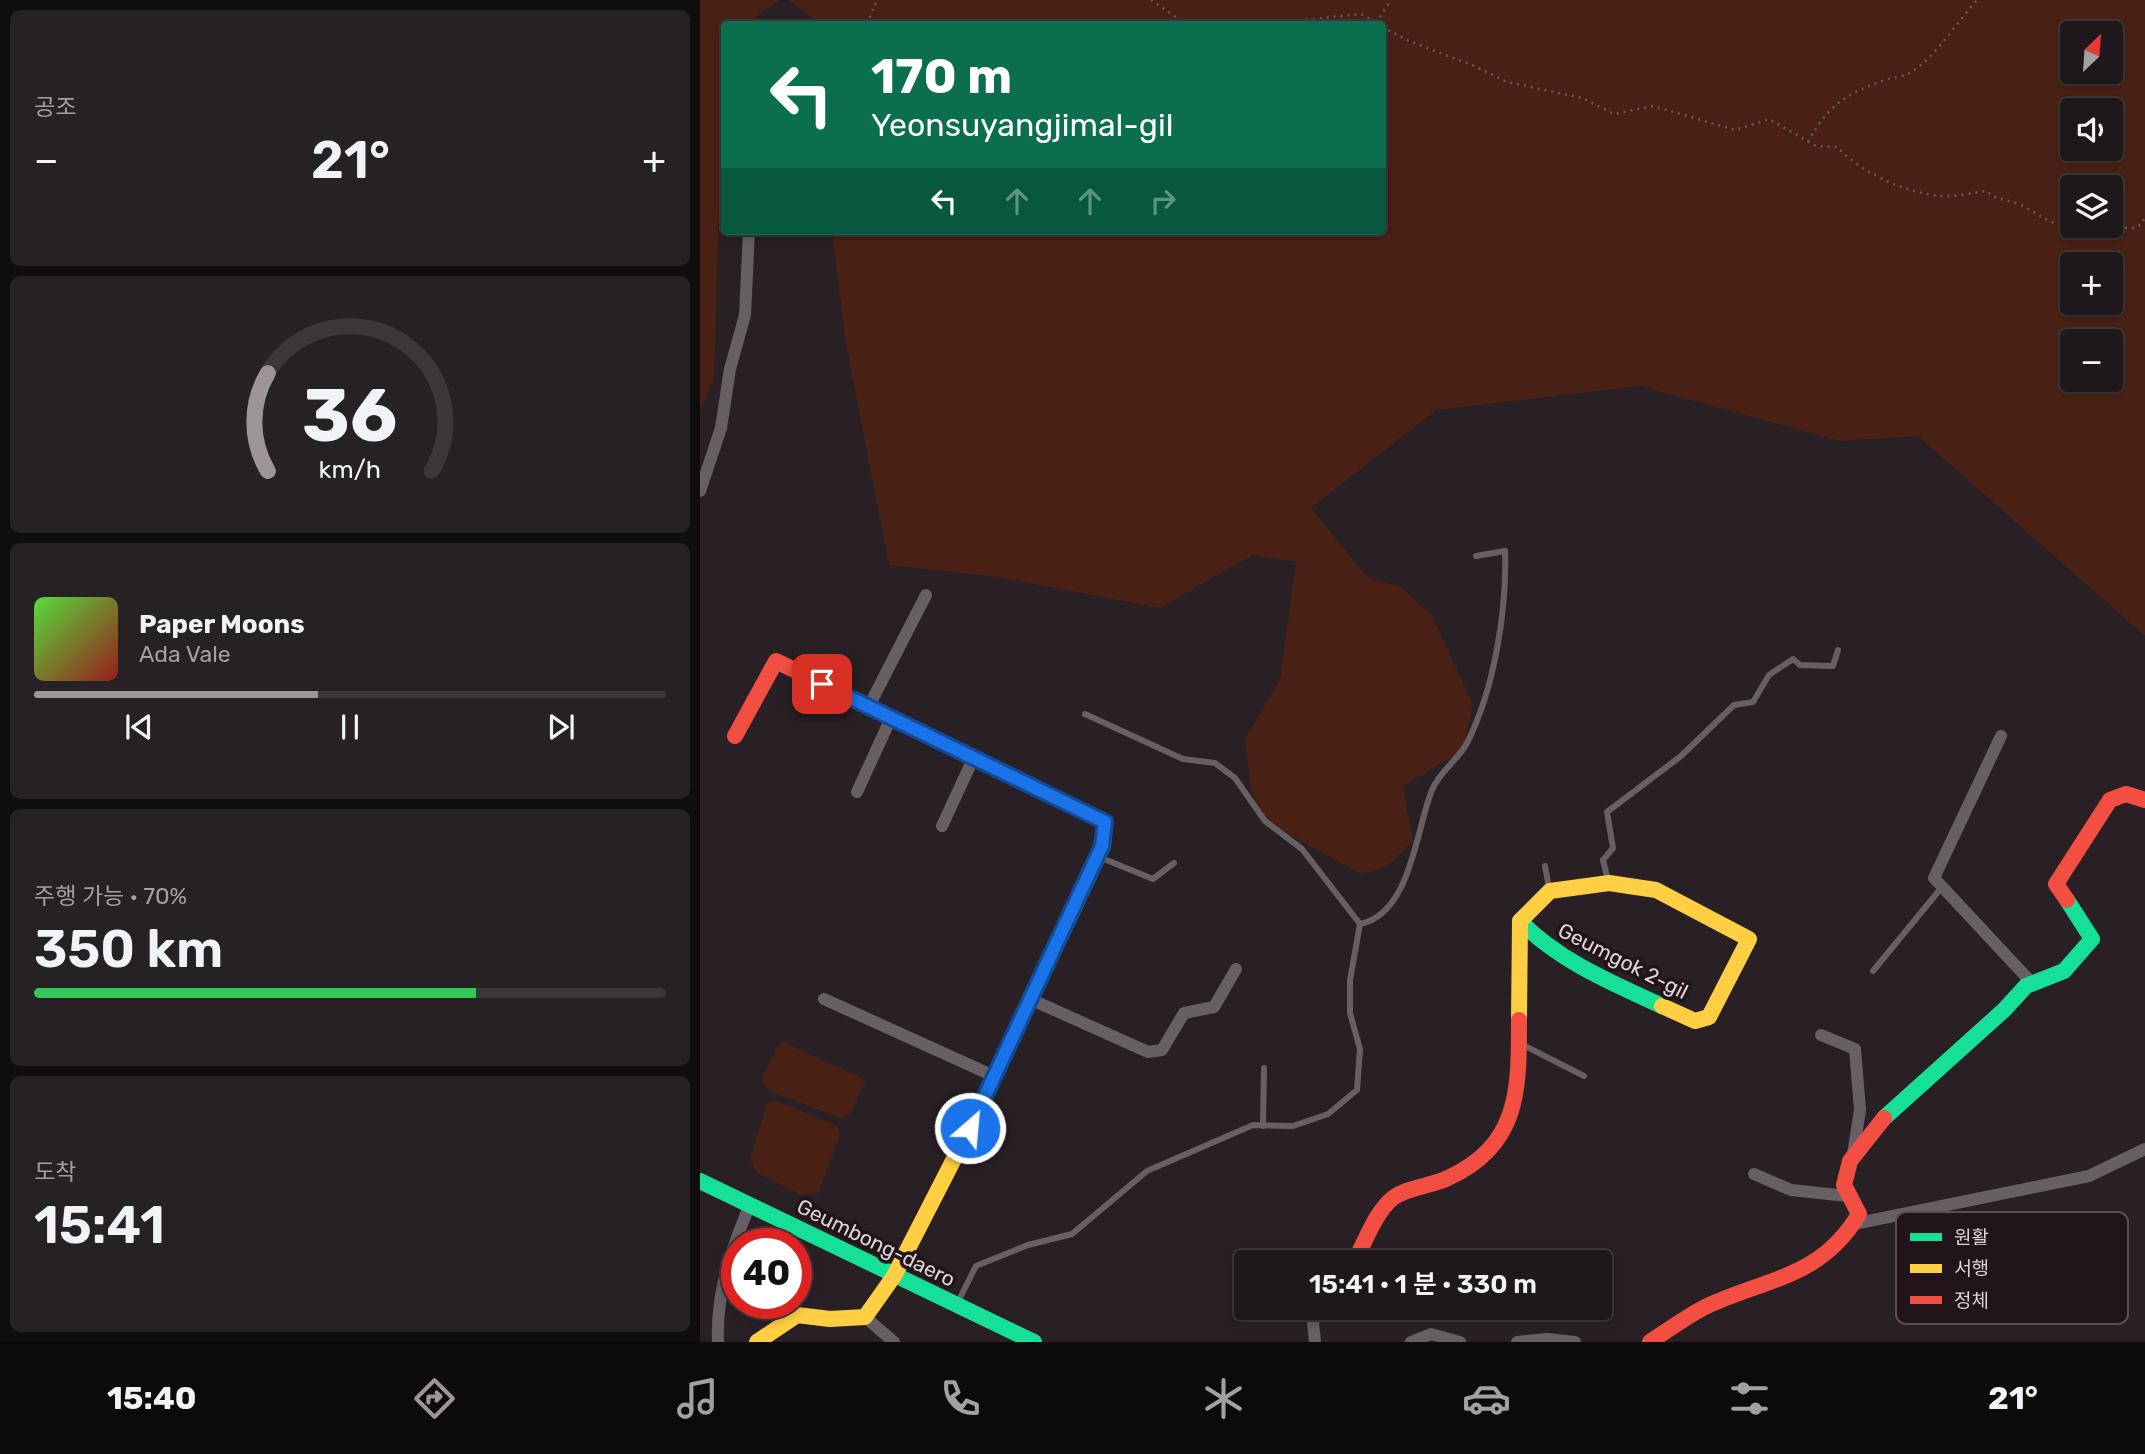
<!DOCTYPE html>
<html lang="ko">
<meta charset="utf-8">
<style>
body{margin:0;font-family:Rubik,"Noto Sans KR",sans-serif;background:#262124;color:#f1f3f6;height:100vh;display:flex;flex-direction:column;font-size:26px;white-space:nowrap}
*{box-sizing:border-box;margin:0}
p{font-size:23px;color:#a1a0a3}
.icon{flex:none;width:38px;height:38px;fill:none;stroke:currentColor;stroke-width:2;stroke-linecap:round;stroke-linejoin:round}
.map{position:relative;flex:1;overflow:hidden}
.details{display:flex;flex-direction:column;gap:10px;padding:10px;background:#100d0f;width:700px}
.details>*{flex:none}
.banner{position:absolute;left:21px;top:21px;width:665px;height:214px;border-radius:7px;box-shadow:0 4px 10px #0003,0 0 0 2px #3c373a;background:#0b6e4f;color:#fff;overflow:hidden}
.needle{width:46px;rotate:25deg}
.tools{position:absolute;left:1360px;top:21px;display:grid;gap:14px}
.tools a{display:grid;place-items:center;width:63px;height:63px;border-radius:7px;background:#1e181b;box-shadow:0 4px 10px #0003,0 0 0 2px #3c373a;font-size:35px}
.speed{position:absolute;left:21px;top:1228px;display:flex;gap:14px;font-size:35px;font-weight:700;text-align:center}
.speed>*{display:grid;place-content:center;width:91px;height:91px;border-radius:50%;background:#1e181b;box-shadow:0 4px 10px #0003,0 0 0 2px #3c373a;line-height:1}
.speed .limit{border:10px solid #d22;background:#fff;color:#111}
.pin{position:absolute;display:grid;place-items:center;width:60px;height:60px;color:#fff;margin:-30px;border-radius:14px;box-shadow:0 4px 10px #0006}
.me{position:absolute;width:77px;margin:-38px;rotate:27deg;stroke-linejoin:round;filter:drop-shadow(0 0 5px #0008)}
.turn{display:flex;align-items:center;gap:24px;height:147px;padding:0 35px;font-size:32px}
.turn .icon{width:91px;height:91px;stroke-width:2.5}
.turn b{display:block;font-size:49px;line-height:60px}
.lanes{display:flex;align-items:center;height:66px;padding:0 35px;background:#0003;justify-content:center;gap:35px;direction:ltr}
.lanes .off{opacity:.35}
.big{font-size:52px;font-weight:600;line-height:1.1}
.details .tile{flex:1;display:flex;flex-direction:column;justify-content:center;gap:10px;min-width:0;padding:0 24px;border-radius:10px;background:#262124}
.details .dial{align-items:center;gap:0}
.dial svg{height:182px;overflow:visible;fill:none;stroke:#3c373a;stroke-width:7;stroke-linecap:round;text-anchor:middle}
.dial text{fill:#f1f3f6;stroke:none}
.song{display:flex;align-items:center;gap:21px}
.cover{width:84px;height:84px;border-radius:10px;background:linear-gradient(135deg,hsl(110 70% 55%),hsl(0 70% 35%))}
.played{height:7px;border-radius:4px;background:linear-gradient(90deg,#9e959a 45%,#3c373a 45%)}
.keys{display:flex;justify-content:space-around;direction:ltr}
.heat{display:flex;justify-content:space-between;align-items:center;font-size:38px;direction:ltr}
.charge{height:10px;border-radius:5px;background:linear-gradient(90deg,#34c759 70%,#3c373a 0)}
.trip{position:absolute;left:534px;top:1250px;width:378px;height:70px;border-radius:7px;background:#1e181b;box-shadow:0 4px 10px #0003,0 0 0 2px #3c373a;font-weight:600;line-height:70px;text-align:center}
.tab-bar{display:flex;height:112px;justify-content:space-around;align-items:center;background:#0c0a0b;color:#a1a0a3}
.tab-bar .icon{width:49px;height:49px}
.tab-bar .selected{color:#9e959a}
.tab-bar b{font-size:32px;color:#f1f3f6}
main{display:flex;flex:1;min-height:0}
.map>svg:first-child{display:block}
.green{fill:#492014;fill-rule:evenodd}
.lines{fill:none;stroke-linecap:round;stroke-linejoin:round}
.path{stroke:#625c60;stroke-width:2.5;stroke-dasharray:2 5;stroke-linecap:butt}
.lane{stroke:#666065;stroke-width:6}
.street{stroke:#666065;stroke-width:12}
.fast{stroke:#16e098;stroke-width:16}
.slow{stroke:#ffcf43;stroke-width:16}
.jam{stroke:#f24e42;stroke-width:16}
.route-casing{stroke:#114b97;stroke-width:18}
.route{stroke:#1a73e8;stroke-width:12}
.labels{text-anchor:middle;stroke-width:7;stroke-linejoin:round;paint-order:stroke}
.street-label{font-size:21px;fill:#ded4d9;stroke:#22141b}
.key{fill:#22141b;stroke:#5a4e54;stroke-width:2}
.key-label{font-size:19px;fill:#ded4d9}
</style>
<main>
<section class="details">
<div class="tile"><p>공조</p>
<div class="heat"><a>−</a><b class="big">21°</b><a>+</a></div>
</div>
<div class="tile dial"><svg viewBox="0 0 100 80">
<path d="M14 69A42 42 0 1 1 86 69"/>
<path d="M14 69A42 42 0 0 1 14 26" stroke="#9e959a"/>
<text x="50" y="56" font-size="32" font-weight="700">36</text>
<text x="50" y="72" font-size="11">km/h</text>
</svg></div>
<div class="tile">
<div class="song"><i class="cover"></i><div><b>Paper Moons</b><p>Ada Vale</p></div></div>
<div class="played"></div>
<div class="keys"><svg class="icon" aria-label="previous" viewBox="0 0 24 24"><path d="M18 5L8 12l10 7zM5 5v14"/></svg><svg class="icon" aria-label="pause" viewBox="0 0 24 24"><path d="M8 5v14M16 5v14"/></svg><svg class="icon" aria-label="next" viewBox="0 0 24 24"><path d="M6 5l10 7-10 7zM19 5v14"/></svg></div>
</div>
<div class="tile"><p>주행 가능 · 70%</p><b class="big">350 km</b><div class="charge"></div></div>
<div class="tile"><p>도착</p><b class="big">15:41</b></div>
</section>
<div class="map">
<svg width="1445" height="1342" viewBox="0 0 1445 1342">
<rect width="100%" height="100%" fill="#282024"/>
<g class="green">
<path d="M0,0H80L46,24H24L14,378L0,412Z"/>
<path d="M89,0H1445V636L1218,436L1140,441L940,386L736,410L611,508L667,577L701,587L732,616L773,704L763,750L703,786L713,841L688,866L661,874L568,823L551,791L545,739L580,679L596,562L552,555L460,608L298,577L189,565L145,339L132,231H682V24H119ZM1372,33H1410V72H1372ZM1372,110H1410V149H1372ZM1372,187H1410V226H1372ZM1372,264H1410V303H1372ZM1372,341H1410V380H1372Z"/>
<path d="M81,1041L166,1080L149,1116L141,1118L69,1091L61,1079Z"/>
<path d="M74,1100L137,1126L140,1135L118,1193L103,1196L57,1173L50,1159L67,1103Z"/>
</g>
<g class="lines">
<g class="path">
<path d="M451,0L486,24"/>
<path d="M676,23L691,0"/>
<path d="M167,24L177,0"/>
<path d="M564,24L661,14L679,24"/>
<path d="M682,27L709,41L772,65L807,82L882,98L914,114L953,106L1035,130L1069,119L1116,146L1137,147C1162,173 1205,193 1241,196C1255,197 1272,193 1286,191C1296,200 1304,199 1316,203C1339,212 1346,225 1372,226"/>
<path d="M1108,142C1127,106 1147,93 1185,80C1194,77 1204,77 1211,72C1234,59 1258,21 1277,0"/>
<path d="M1376,226L1433,228L1442,224L1445,216"/>
</g>
<g class="lane">
<path d="M385,714L483,759L515,763L535,778L565,821L602,849L660,924"/>
<path d="M399,857L453,879L474,863"/>
<path d="M845,866L849,888"/>
<path d="M908,881L903,860L913,848L907,812L981,756L1034,705L1053,702L1069,675L1093,659L1100,665L1133,666L1138,650"/>
<path d="M1173,971L1242,887"/>
<path d="M823,1045L884,1076"/>
<path d="M563,1126L564,1068"/>
<path d="M257,1304L276,1266L328,1245L372,1234L447,1171L553,1125L593,1126L628,1114L657,1090L660,1049L650,1013V980L660,924C711,914 716,829 732,790C739,772 758,760 767,743C794,690 807,611 805,551L776,556"/>
</g>
<g class="street">
<path d="M0,491L21,428L30,369L45,315L49,231"/>
<path d="M169,706L226,595"/>
<path d="M1301,736L1234,878L1331,982"/>
<path d="M157,792L191,718"/>
<path d="M242,826L274,757"/>
<path d="M124,999L296,1077"/>
<path d="M330,999L448,1052L462,1050L484,1013L514,1007L536,969"/>
<path d="M1121,1035L1155,1049L1160,1110L1153,1154"/>
<path d="M1054,1174L1091,1190L1147,1196"/>
<path d="M1154,1224L1389,1176L1445,1149"/>
<path d="M165,1317L194,1342"/>
<path d="M18,1342C16,1293 31,1250 50,1204"/>
<path d="M615,1342L613,1322L623,1307"/>
<path d="M711,1342L731,1334L760,1342"/>
<path d="M817,1342L847,1339L875,1342"/>
</g>
<g class="fast">
<path d="M820,921C859,961 912,983 962,1006"/>
<path d="M276,1116L403,846L405,822L279,760"/>
<path d="M1184,1118L1304,1010L1326,986L1364,971L1392,939L1367,900"/>
<path d="M0,1181L334,1342"/>
</g>
<g class="slow">
<path d="M819,1020L820,921L850,891L909,883L956,890L1049,939L1009,1017L995,1021L962,1006"/>
<path d="M57,1342L97,1315L130,1319L165,1317L194,1276L276,1116"/>
</g>
<g class="jam">
<path d="M35,736L76,661L279,760"/>
<path d="M1367,900L1356,884L1410,800L1426,794L1445,800"/>
<path d="M654,1262C665,1243 675,1212 693,1198C707,1187 732,1186 748,1178C820,1145 819,1089 819,1020"/>
<path d="M950,1342C968,1330 986,1317 1005,1307C1067,1278 1121,1278 1159,1214L1144,1185L1150,1161L1184,1118"/>
</g>
</g>
<g class="lines">
<g class="route-casing">
<path id="route" d="M122,684L405,822L402,846L270,1128"/>
</g>
<use href="#route" class="route"/>
</g>
<g class="labels">
<g class="street-label">
<text transform="translate(923 961) rotate(27)" y="7">Geumgok 2-gil</text>
<text transform="translate(176 1243) rotate(26)" y="7">Geumbong-daero</text>
</g>
</g>
<rect x="1196" y="1212" width="232" height="112" rx="10" class="key"/>
<rect x="1210" y="1233" width="32" height="8" fill="#16e098"/>
<rect x="1210" y="1264" width="32" height="9" fill="#ffcf43"/>
<rect x="1210" y="1296" width="32" height="8" fill="#f24e42"/>
<g class="key-label">
<text x="1254" y="1244">원활</text>
<text x="1254" y="1275">서행</text>
<text x="1254" y="1307">정체</text>
</g>
</svg>
<div class="tools">
<a><svg class="needle" viewBox="-14 -14 28 28"><path d="M0-13l5 13h-10z" fill="#e53935"/><path d="M0 13l5-13h-10z" fill="#a1a0a3"/></svg></a>
<a><svg class="icon" aria-label="sound" viewBox="0 0 24 24"><path d="M4 9h4l5-4v14l-5-4H4zM17 9q2 3 0 6"/></svg></a>
<a><svg class="icon" aria-label="layers" viewBox="0 0 24 24"><path d="M12 4l9 5-9 5-9-5zM3 14l9 5 9-5"/></svg></a>
<a>+</a>
<a>−</a>
</div>
<div class="speed"><div class="limit">40</div></div>
<div class="pin" style="left:122px;top:684px;background:#d93025"><svg class="icon" aria-label="arrive" viewBox="0 0 24 24"><path d="M6 21V4h12l-3 4 3 4H6"/></svg></div>
<svg class="me" style="left:270px;top:1128px" viewBox="-20 -20 40 40"><circle r="17" fill="#1a73e8" stroke="#fff" stroke-width="3"/><path d="M0-11L8 9 0 5-8 9z" fill="#fff"/></svg>
<div class="trip">15:41 · 1 분 · 330 m</div>
<div class="banner">
<div class="turn"><svg class="icon" aria-label="left" viewBox="0 0 24 24"><path d="M17 20v-9H6M10 6l-5 5 5 5"/></svg><div><b>170 m</b>Yeonsuyangjimal-gil</div></div>
<div class="lanes"><svg class="icon" aria-label="left" viewBox="0 0 24 24"><path d="M17 20v-9H6M10 6l-5 5 5 5"/></svg><svg class="icon off" aria-label="ahead" viewBox="0 0 24 24"><path d="M12 20V5M6 11l6-6 6 6"/></svg><svg class="icon off" aria-label="ahead" viewBox="0 0 24 24"><path d="M12 20V5M6 11l6-6 6 6"/></svg><svg class="icon off" aria-label="right" viewBox="0 0 24 24"><path d="M7 20v-9h11M14 6l5 5-5 5"/></svg></div>
</div>
</div>
</main>
<nav class="tab-bar">
<b>15:40</b>
<svg class="icon selected" aria-label="directions" viewBox="0 0 24 24"><path d="M12 3l9 9-9 9-9-9zM9 14v-3h6M13 9l2 2-2 2"/></svg>
<svg class="icon" aria-label="music" viewBox="0 0 24 24"><path d="M9 18V5l10-2v13"/><circle cx="6" cy="18" r="3"/><circle cx="16" cy="16" r="3"/></svg>
<svg class="icon" aria-label="phone" viewBox="0 0 24 24"><path d="M5 4h4l2 5-3 2q2 4 5 5l2-3 5 2v4C11 20 4 13 5 4z"/></svg>
<svg class="icon" aria-label="climate" viewBox="0 0 24 24"><path d="M12 3v18M4 7l16 10M4 17L20 7"/></svg>
<svg class="icon" aria-label="car" viewBox="0 0 24 24"><path d="M5 17H2v-5l4-1 3-4h7l3 4 3 1v5h-3M9 17h6M6 11h13"/><circle cx="7" cy="17" r="2"/><circle cx="17" cy="17" r="2"/></svg>
<svg class="icon" aria-label="filters" viewBox="0 0 24 24"><path d="M4 7h16M4 17h16"/><circle cx="9" cy="7" r="2"/><circle cx="15" cy="17" r="2"/></svg>
<b>21°</b>
</nav>
